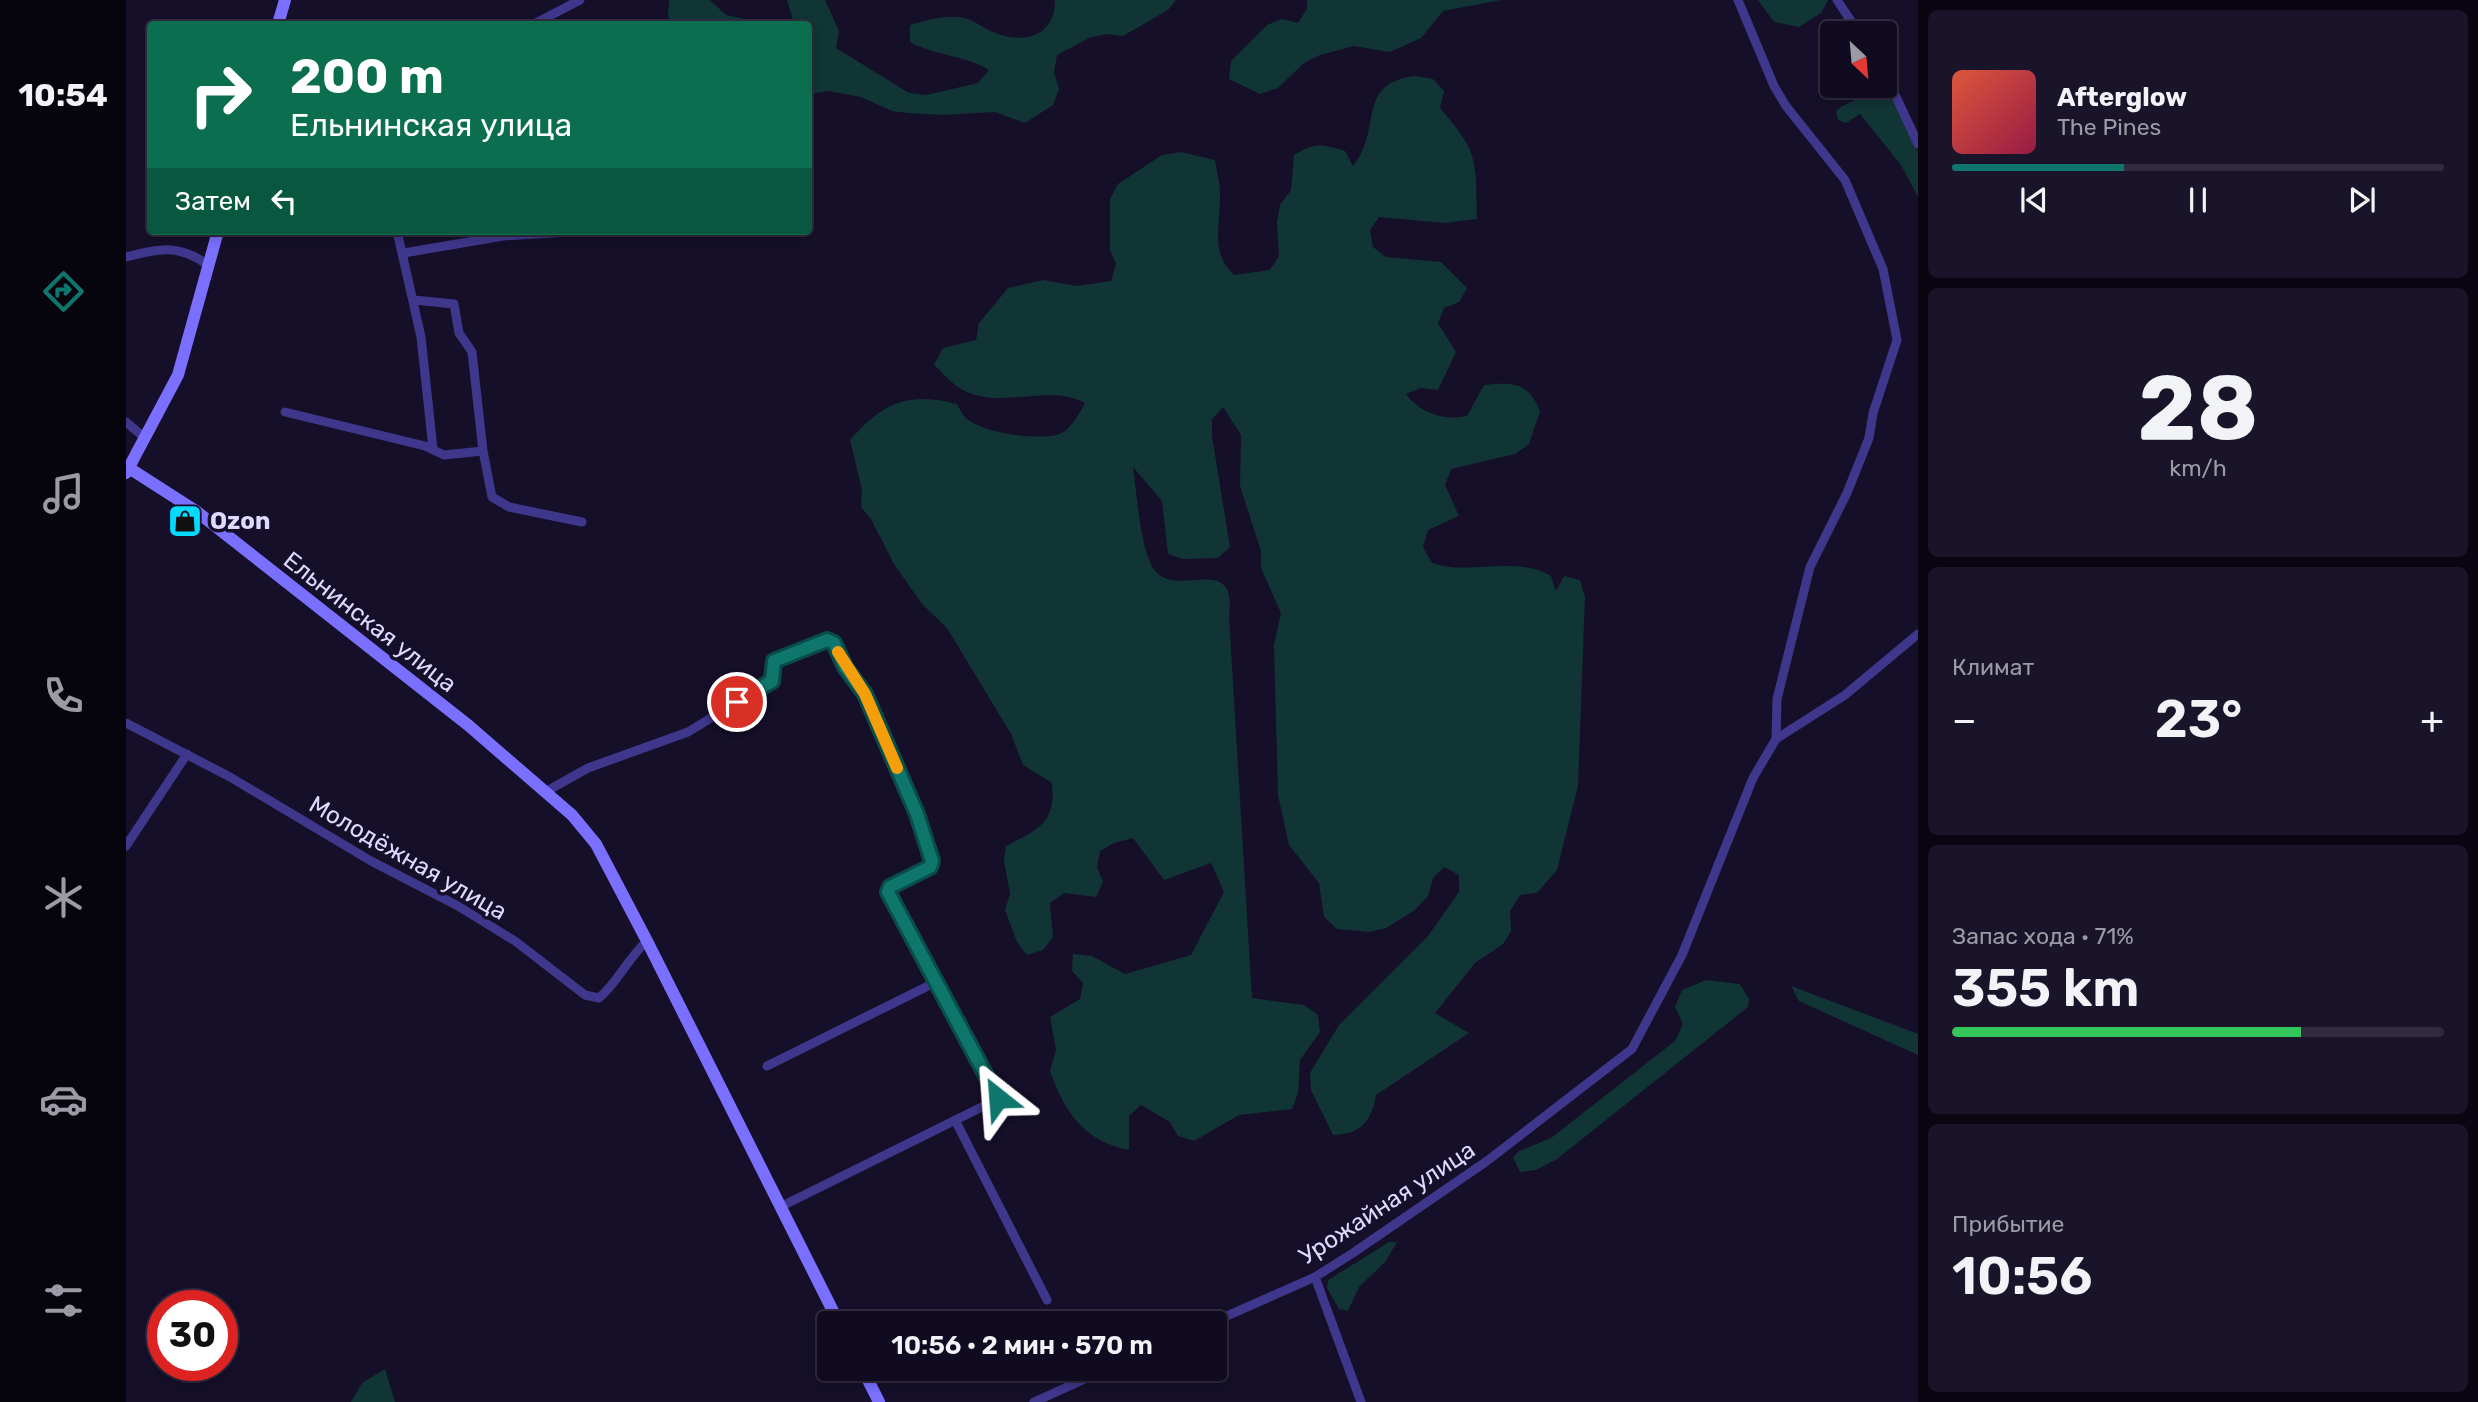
<!DOCTYPE html>
<html lang="ru">
<meta charset="utf-8">
<style>
body{margin:0;font-family:Rubik,sans-serif;background:#191429;color:#f1f3f6;height:100vh;display:flex;flex-direction:column;font-size:26px;white-space:nowrap}
*{box-sizing:border-box;margin:0}
p{font-size:23px;color:#9c9ba5}
.icon{flex:none;width:38px;height:38px;fill:none;stroke:currentColor;stroke-width:2;stroke-linecap:round;stroke-linejoin:round}
.map{position:relative;flex:1;overflow:hidden}
.side{display:flex;flex-direction:column;gap:10px;padding:10px;background:#090612;width:560px}
.side>*{flex:none}
.hud{position:absolute;left:21px;top:21px;width:665px;height:214px;border-radius:7px;box-shadow:0 4px 10px #0003,0 0 0 2px #302b3e;background:#0b6e4f;color:#fff;overflow:hidden}
.needle{width:46px;rotate:154deg}
.buttons{position:absolute;left:1694px;top:21px;display:grid;gap:14px}
.buttons a{display:grid;place-items:center;width:77px;height:77px;border-radius:7px;background:#100b20;box-shadow:0 4px 10px #0003,0 0 0 2px #302b3e;font-size:35px}
.speed{position:absolute;left:21px;top:1290px;display:flex;gap:14px;font-size:35px;font-weight:700;text-align:center}
.speed>*{display:grid;place-content:center;width:91px;height:91px;border-radius:50%;background:#100b20;box-shadow:0 4px 10px #0003,0 0 0 2px #302b3e;line-height:1}
.speed .limit{border:10px solid #d22;background:#fff;color:#111}
.pin{position:absolute;display:grid;place-items:center;width:60px;height:60px;color:#fff;margin:-30px;border:4px solid #fff;border-radius:50%;box-shadow:0 2px 7px #0007}
.me{position:absolute;width:77px;margin:-38px;rotate:332deg;stroke-linejoin:round;filter:drop-shadow(0 0 5px #0008)}
.turn{display:flex;align-items:center;gap:24px;height:147px;padding:0 28px;font-size:32px}
.turn .icon{width:91px;height:91px;stroke-width:2.5}
.turn b{display:block;font-size:49px;line-height:60px}
.then{display:flex;align-items:center;height:66px;padding:0 28px;background:#0003;gap:14px;font-size:26px}
.big{font-size:52px;font-weight:600;line-height:1.1}
.side .tile{flex:1;display:flex;flex-direction:column;justify-content:center;gap:10px;min-width:0;padding:0 24px;border-radius:10px;background:#191429}
.side .dial{align-items:center;gap:0}
.dial b{font-size:91px;line-height:1}
.song{display:flex;align-items:center;gap:21px}
.cover{width:84px;height:84px;border-radius:10px;background:linear-gradient(135deg,hsl(10 70% 55%),hsl(340 70% 35%))}
.played{height:7px;border-radius:4px;background:linear-gradient(90deg,#0f766e 35%,#302b3e 35%)}
.keys{display:flex;justify-content:space-around;direction:ltr}
.heat{display:flex;justify-content:space-between;align-items:center;font-size:38px;direction:ltr}
.charge{height:10px;border-radius:5px;background:linear-gradient(90deg,#34c759 71%,#302b3e 0)}
.trip{position:absolute;left:691px;top:1311px;width:410px;height:70px;border-radius:7px;background:#100b20;box-shadow:0 4px 10px #0003,0 0 0 2px #302b3e;font-weight:600;line-height:70px;text-align:center}
main{display:flex;flex:1;min-height:0}
.tabs{display:flex;flex-direction:column;width:126px;justify-content:space-around;align-items:center;background:#06040d;color:#9c9ba5}
.tabs .icon{width:49px;height:49px}
.tabs .current{color:#0f766e}
.tabs b{font-size:32px;color:#f1f3f6}
.map>svg:first-child{display:block}
.green{fill:#113435}
.lines{fill:none;stroke-linecap:round;stroke-linejoin:round}
.minor{stroke:#3f378c;stroke-width:9}
.secondary{stroke:#7a6fff;stroke-width:12}
.route-casing{stroke:#0a4d48;stroke-width:18}
.route{stroke:#0f766e;stroke-width:12}
.slow{stroke:#f59e0b;stroke-width:12}
.labels{text-anchor:middle;stroke-width:7;stroke-linejoin:round;paint-order:stroke}
.poi-label{font-size:24px;font-weight:bold;fill:#dfd8ff;stroke:#150f2a;text-anchor:start}
.street-label{font-size:24px;fill:#dfd8ff;stroke:#150f2a}
</style>
<main>
<nav class="tabs">
<b>10:54</b>
<svg class="icon current" aria-label="directions" viewBox="0 0 24 24"><path d="M12 3l9 9-9 9-9-9zM9 14v-3h6M13 9l2 2-2 2"/></svg>
<svg class="icon" aria-label="music" viewBox="0 0 24 24"><path d="M9 18V5l10-2v13"/><circle cx="6" cy="18" r="3"/><circle cx="16" cy="16" r="3"/></svg>
<svg class="icon" aria-label="phone" viewBox="0 0 24 24"><path d="M5 4h4l2 5-3 2q2 4 5 5l2-3 5 2v4C11 20 4 13 5 4z"/></svg>
<svg class="icon" aria-label="climate" viewBox="0 0 24 24"><path d="M12 3v18M4 7l16 10M4 17L20 7"/></svg>
<svg class="icon" aria-label="car" viewBox="0 0 24 24"><path d="M5 17H2v-5l4-1 3-4h7l3 4 3 1v5h-3M9 17h6M6 11h13"/><circle cx="7" cy="17" r="2"/><circle cx="17" cy="17" r="2"/></svg>
<svg class="icon" aria-label="filters" viewBox="0 0 24 24"><path d="M4 7h16M4 17h16"/><circle cx="9" cy="7" r="2"/><circle cx="15" cy="17" r="2"/></svg>
</nav>
<div class="map">
<svg width="1792" height="1402" viewBox="0 0 1792 1402">
<rect width="100%" height="100%" fill="#150f2a"/>
<g class="green">
<path d="M543,0H584L600,15L642,24H549L542,17Z"/>
<path d="M661,0H699L713,31L710,48L783,93L800,95L852,83L863,70C839,55 809,56 784,42V25C801,20 821,14 838,18C850,20 860,31 872,34C902,44 929,34 929,0H1050L1042,10L997,36L980,34L963,38L931,55L928,72L933,89L927,105L899,123L869,112L817,115L782,113L766,111L735,97L702,91L685,94L682,24H659L667,20Z"/>
<path d="M1181,0H1375L1317,11L1295,38L1264,52L1228,46L1194,55L1178,63L1152,88L1134,94L1103,79L1105,61L1141,25L1156,19L1172,23L1181,9Z"/>
<path d="M1632,0H1702L1695,13L1673,27L1648,22Z"/>
<path d="M1289,76L1307,79L1318,91L1314,108C1353,153 1350,160 1351,219L1318,223L1253,217L1244,230L1247,247L1260,257L1315,262L1341,288L1333,302L1318,308L1312,323L1330,352L1312,390L1295,388L1280,394C1294,413 1318,421 1341,416L1358,385C1387,382 1402,382 1414,411L1403,444L1389,454L1325,469L1319,485L1333,516L1302,530L1297,547L1306,563C1343,576 1390,555 1425,576L1430,591L1438,576L1454,580L1459,597L1452,786L1431,870L1411,893L1394,895L1384,911L1385,931L1377,944L1349,963L1309,1013L1343,1033L1250,1095C1245,1122 1235,1134 1207,1135L1185,1090L1184,1073L1213,1025L1302,936L1333,892V875L1318,867L1307,878L1302,896L1289,910L1260,928L1244,932L1211,929L1198,917L1193,883L1163,845L1152,795L1148,645L1155,613L1135,568V551L1114,486L1115,435L1097,407L1086,419V436L1104,547L1092,558L1057,559L1042,554L1036,501L1007,467C1011,492 1014,556 1031,573C1056,597 1111,552 1103,617L1126,998L1178,1005L1192,1015L1194,1032L1174,1060L1172,1093L1166,1109L1113,1115L1068,1141L1052,1136L1044,1122L1015,1105L1003,1116V1150C958,1141 939,1113 924,1071L930,1050L924,1017L954,999L957,983L946,971L947,954L966,956L999,974L1065,955L1098,892L1085,863L1038,880L1007,838L988,843L974,851L971,867L977,882L970,897L938,893L924,903L927,937L917,950L901,955L891,942L879,910L884,894L878,861L880,846C912,829 930,824 926,783L897,765L885,734L821,628L796,604L768,564L745,519L735,507L736,490L724,440C757,403 781,391 831,404C834,409 836,415 840,418C855,433 918,442 936,433C945,429 954,412 959,403C921,382 871,413 832,387C823,381 816,372 808,365L817,348L850,340L853,323L882,288L917,280L951,286L985,281L990,264L984,250V199L992,184L1036,155L1055,152L1089,160C1091,172 1094,183 1094,194C1095,225 1083,251 1108,275L1144,270L1153,256L1151,222L1154,205L1165,190L1168,155C1188,142 1196,144 1219,151L1227,166C1257,130 1229,83 1289,76Z"/>
<path d="M1752,92L1767,98L1792,152V197L1775,165L1734,114L1720,123L1712,120L1710,111C1717,104 1742,94 1752,92Z"/>
<path d="M1580,980L1614,984L1623,999L1622,1007L1431,1159L1410,1170L1394,1172L1387,1157L1393,1151L1425,1138L1549,1041L1557,1024L1549,1007L1556,990Z"/>
<path d="M1665,986L1792,1034V1055L1673,1001Z"/>
<path d="M1263,1242H1271L1259,1262L1233,1287L1222,1311L1213,1309L1201,1288L1202,1280Z"/>
<path d="M259,1369L269,1402H225L236,1383Z"/>
</g>
<g class="lines">
<g class="minor">
<path d="M1612,0L1648,86L1660,106L1719,180L1757,269L1771,340L1747,413L1743,438L1721,493L1684,567L1651,699L1650,739"/>
<path d="M1711,0L1733,33"/>
<path d="M408,24L454,0"/>
<path d="M1759,73L1792,144"/>
<path d="M271,231L295,337L307,449"/>
<path d="M278,253L377,236L459,231"/>
<path d="M0,257C34,248 53,244 82,265"/>
<path d="M288,300L328,304L333,333L346,352L357,451"/>
<path d="M159,412L299,446L318,455L357,451L366,497L383,507L456,522"/>
<path d="M0,422L19,438"/>
<path d="M0,723L104,777L245,861L332,906L389,941L459,995L473,998C492,982 502,958 521,941"/>
<path d="M421,791L462,768L562,732L646,681L648,661L701,640L708,643L739,694L791,814L806,861L804,867L764,887L762,892L872,1099L654,1207"/>
<path d="M0,846L61,754"/>
<path d="M641,1066L810,982"/>
<path d="M829,1120L921,1300"/>
<path d="M1189,1277L1235,1402"/>
<path d="M1085,1323L1189,1277L1227,1253L1361,1161L1506,1049L1556,955L1627,778L1650,739L1719,695L1792,634"/>
<path d="M908,1402L983,1368"/>
</g>
<g class="secondary">
<path d="M152,24L159,0"/>
<path d="M3,468L70,511L342,725L446,815L470,844L521,941L713,1323"/>
<path d="M0,473L52,375L92,231"/>
<path d="M736,1368L753,1402"/>
</g>
</g>
<g class="lines">
<g class="route-casing">
<path id="route" d="M611,702L646,681L648,661L701,640L708,643L719,667L739,694L791,814L806,861L804,867L764,887L762,892L872,1098"/>
</g>
<use href="#route" class="route"/>
<path class="slow" d="M712,652L739,694L771,768"/>
</g>
<defs>
<g id="shop-square" transform="scale(1.75)"><rect x="-9" y="-9" width="18" height="18" rx="4" fill="#04d9ff" stroke="#150f2a"/><path d="M-5-2.5h2.3a2.7 3.5 0 0 1 5.4 0H5L5.5 6h-11ZM-1.5-2.5h3a1.5 2.3 0 0 0-3 0Z" fill="#111"/></g>
</defs>
<g fill-rule="evenodd">
<use href="#shop-square" x="59" y="521"/>
</g>
<g class="labels">
<g class="poi-label">
<text x="84" y="529">Ozon</text>
</g>
<g class="street-label">
<text transform="translate(244 622) rotate(38)" y="8">Ельнинская улица</text>
<text transform="translate(282 858) rotate(30)" y="8">Молодёжная улица</text>
<text transform="translate(1261 1203) rotate(-33)" y="8">Урожайная улица</text>
</g>
</g>
</svg>
<div class="buttons">
<a><svg class="needle" viewBox="-14 -14 28 28"><path d="M0-13l5 13h-10z" fill="#e53935"/><path d="M0 13l5-13h-10z" fill="#9c9ba5"/></svg></a>
</div>
<div class="speed"><div class="limit">30</div></div>
<div class="pin" style="left:611px;top:702px;background:#d93025"><svg class="icon" aria-label="arrive" viewBox="0 0 24 24"><path d="M6 21V4h12l-3 4 3 4H6"/></svg></div>
<svg class="me" style="left:872px;top:1098px" viewBox="-20 -20 40 40"><path d="M0-17L14 15 0 8-14 15z" fill="#0f766e" stroke="#fff" stroke-width="4"/></svg>
<div class="trip">10:56 · 2 мин · 570 m</div>
<div class="hud">
<div class="turn"><svg class="icon" aria-label="right" viewBox="0 0 24 24"><path d="M7 20v-9h11M14 6l5 5-5 5"/></svg><div><b>200 m</b>Ельнинская улица</div></div>
<div class="then">Затем<svg class="icon" aria-label="left" viewBox="0 0 24 24"><path d="M17 20v-9H6M10 6l-5 5 5 5"/></svg></div>
</div>
</div>
<section class="side">
<div class="tile">
<div class="song"><i class="cover"></i><div><b>Afterglow</b><p>The Pines</p></div></div>
<div class="played"></div>
<div class="keys"><svg class="icon" aria-label="previous" viewBox="0 0 24 24"><path d="M18 5L8 12l10 7zM5 5v14"/></svg><svg class="icon" aria-label="pause" viewBox="0 0 24 24"><path d="M8 5v14M16 5v14"/></svg><svg class="icon" aria-label="next" viewBox="0 0 24 24"><path d="M6 5l10 7-10 7zM19 5v14"/></svg></div>
</div>
<div class="tile dial"><b>28</b><p>km/h</p></div>
<div class="tile"><p>Климат</p>
<div class="heat"><a>−</a><b class="big">23°</b><a>+</a></div>
</div>
<div class="tile"><p>Запас хода · 71%</p><b class="big">355 km</b><div class="charge"></div></div>
<div class="tile"><p>Прибытие</p><b class="big">10:56</b></div>
</section>
</main>
